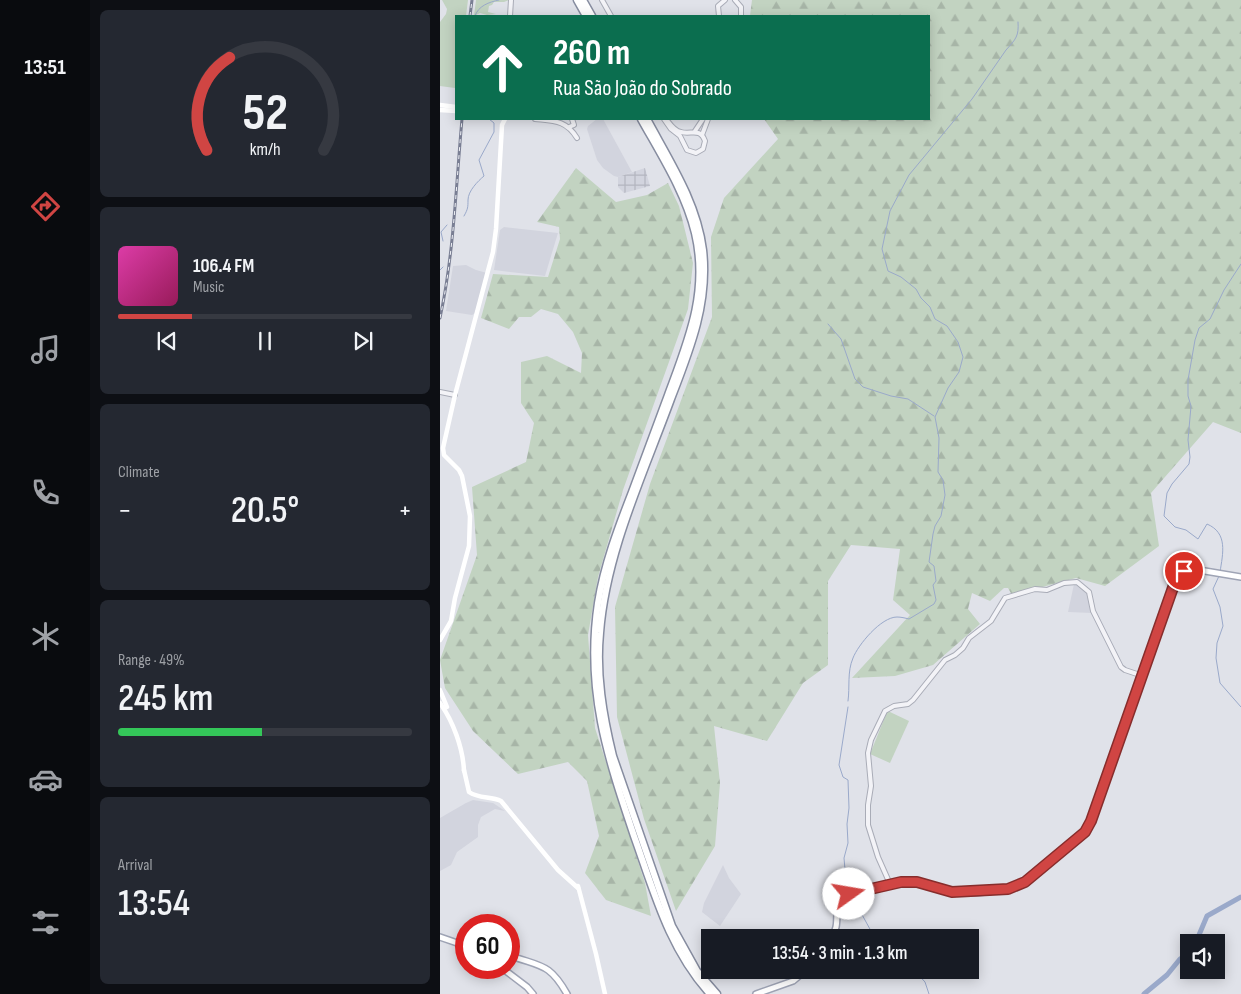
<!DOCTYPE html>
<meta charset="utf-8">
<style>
body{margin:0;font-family:"Sofia Sans Condensed",sans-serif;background:#242831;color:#f1f3f6;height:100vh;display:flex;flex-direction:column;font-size:19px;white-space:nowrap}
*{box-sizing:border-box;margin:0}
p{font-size:16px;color:#9ea1a6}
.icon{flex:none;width:28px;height:28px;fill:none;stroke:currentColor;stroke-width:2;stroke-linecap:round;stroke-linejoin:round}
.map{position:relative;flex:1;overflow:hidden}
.side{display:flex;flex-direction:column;gap:10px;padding:10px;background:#0d0f14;width:350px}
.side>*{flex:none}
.hud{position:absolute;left:15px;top:15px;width:475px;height:105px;border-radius:0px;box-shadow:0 2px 12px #0003;background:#0b6e4f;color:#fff;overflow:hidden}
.tools{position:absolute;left:740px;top:934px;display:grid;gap:10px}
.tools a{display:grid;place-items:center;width:45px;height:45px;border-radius:0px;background:#171b24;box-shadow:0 2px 12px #0003;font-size:25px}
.speed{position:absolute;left:15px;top:914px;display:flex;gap:10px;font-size:25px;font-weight:700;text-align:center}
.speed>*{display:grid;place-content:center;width:65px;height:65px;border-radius:50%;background:#171b24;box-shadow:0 2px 12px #0003;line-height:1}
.speed .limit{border:8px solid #d22;background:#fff;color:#111}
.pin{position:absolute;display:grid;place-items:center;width:42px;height:42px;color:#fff;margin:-21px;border:2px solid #fff;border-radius:50%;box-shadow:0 1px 5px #0007}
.me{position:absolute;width:55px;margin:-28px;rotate:77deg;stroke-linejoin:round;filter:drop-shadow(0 0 4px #0008)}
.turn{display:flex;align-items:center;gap:18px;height:105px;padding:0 15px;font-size:22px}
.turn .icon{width:65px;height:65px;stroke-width:2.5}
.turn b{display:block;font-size:35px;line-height:42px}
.big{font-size:38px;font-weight:600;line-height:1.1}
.side .card{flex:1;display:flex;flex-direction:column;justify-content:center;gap:8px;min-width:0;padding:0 18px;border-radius:8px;background:#242831}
.side .dial{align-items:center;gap:0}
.dial svg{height:130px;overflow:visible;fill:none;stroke:#363941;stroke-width:7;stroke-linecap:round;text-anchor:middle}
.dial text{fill:#f1f3f6;stroke:none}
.song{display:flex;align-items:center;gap:15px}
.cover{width:60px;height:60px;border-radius:8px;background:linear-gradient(135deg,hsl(320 70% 55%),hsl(330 70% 35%))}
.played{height:5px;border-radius:2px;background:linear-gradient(90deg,#d04543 25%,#363941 25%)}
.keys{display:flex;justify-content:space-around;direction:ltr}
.heat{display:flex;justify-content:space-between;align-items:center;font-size:28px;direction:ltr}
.charge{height:8px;border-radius:4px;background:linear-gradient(90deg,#34c759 49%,#363941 0)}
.trip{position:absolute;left:261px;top:929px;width:278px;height:50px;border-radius:0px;background:#171b24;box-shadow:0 2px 12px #0003;font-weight:600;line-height:50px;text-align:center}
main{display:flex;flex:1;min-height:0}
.dock{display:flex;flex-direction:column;width:90px;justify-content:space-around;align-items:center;background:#090b0e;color:#9ea1a6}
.dock .icon{width:35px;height:35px}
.dock .active{color:#d04543}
.dock b{font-size:22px;color:#f1f3f6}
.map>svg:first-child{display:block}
.built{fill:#d2d4de}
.industrial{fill:url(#industrial-grid)}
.green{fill:#c2d3c1}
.forest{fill:url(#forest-firs)}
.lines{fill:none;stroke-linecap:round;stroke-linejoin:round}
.stream{stroke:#9aa9ca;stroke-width:1}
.river{stroke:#9aa9ca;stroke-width:5}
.tertiary-casing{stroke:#a9acb7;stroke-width:6}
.primary-casing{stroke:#9fa4b5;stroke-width:8}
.motorway-casing{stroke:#878da0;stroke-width:9}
.tertiary{stroke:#f3f3f7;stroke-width:4}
.secondary{stroke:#fff;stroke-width:4.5}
.primary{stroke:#fff;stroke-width:5}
.motorway{stroke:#fff;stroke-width:6}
.rail-casing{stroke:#797e93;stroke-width:3}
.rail{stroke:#eff1f6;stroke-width:1;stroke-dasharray:4;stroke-linecap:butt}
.route-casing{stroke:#872d2c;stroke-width:12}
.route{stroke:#d04543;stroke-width:9}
</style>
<main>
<nav class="dock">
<b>13:51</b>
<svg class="icon active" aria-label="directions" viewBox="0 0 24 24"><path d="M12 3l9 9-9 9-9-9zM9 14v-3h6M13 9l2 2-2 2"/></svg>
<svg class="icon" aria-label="music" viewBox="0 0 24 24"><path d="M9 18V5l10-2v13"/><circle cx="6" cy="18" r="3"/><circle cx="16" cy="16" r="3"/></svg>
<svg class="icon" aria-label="phone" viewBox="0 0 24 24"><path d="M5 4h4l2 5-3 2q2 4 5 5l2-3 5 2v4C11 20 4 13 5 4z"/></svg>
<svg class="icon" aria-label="climate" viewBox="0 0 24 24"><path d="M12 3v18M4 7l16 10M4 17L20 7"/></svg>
<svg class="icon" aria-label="car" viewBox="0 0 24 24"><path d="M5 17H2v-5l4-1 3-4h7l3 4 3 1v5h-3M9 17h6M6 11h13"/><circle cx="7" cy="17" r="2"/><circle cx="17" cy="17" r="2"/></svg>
<svg class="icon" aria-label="filters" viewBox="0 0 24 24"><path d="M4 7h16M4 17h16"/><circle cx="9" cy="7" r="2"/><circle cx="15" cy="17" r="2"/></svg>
</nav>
<section class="side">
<div class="card dial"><svg viewBox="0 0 100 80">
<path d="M14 69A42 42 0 1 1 86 69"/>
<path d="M14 69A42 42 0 0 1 28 12" stroke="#d04543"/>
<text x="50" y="56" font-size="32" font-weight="700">52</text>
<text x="50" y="72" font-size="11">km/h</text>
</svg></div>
<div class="card">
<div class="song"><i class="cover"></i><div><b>106.4 FM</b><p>Music</p></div></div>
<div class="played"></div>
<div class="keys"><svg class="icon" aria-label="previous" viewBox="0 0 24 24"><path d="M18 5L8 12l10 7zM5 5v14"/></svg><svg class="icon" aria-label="pause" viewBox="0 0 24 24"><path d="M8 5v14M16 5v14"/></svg><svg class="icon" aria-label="next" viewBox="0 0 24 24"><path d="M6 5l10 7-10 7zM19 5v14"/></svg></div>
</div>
<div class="card"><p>Climate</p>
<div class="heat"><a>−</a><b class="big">20.5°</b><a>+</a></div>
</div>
<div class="card"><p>Range · 49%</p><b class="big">245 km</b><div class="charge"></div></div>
<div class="card"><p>Arrival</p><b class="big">13:54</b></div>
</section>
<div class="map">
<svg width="801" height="994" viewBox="0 0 801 994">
<defs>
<pattern id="industrial-grid" width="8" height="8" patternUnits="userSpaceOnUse" patternTransform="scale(1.25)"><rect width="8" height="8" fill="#d2d4de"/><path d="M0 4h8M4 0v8" fill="none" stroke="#b4b6c0"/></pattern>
<pattern id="forest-firs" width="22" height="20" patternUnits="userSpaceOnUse" patternTransform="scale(1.25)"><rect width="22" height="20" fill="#c2d3c1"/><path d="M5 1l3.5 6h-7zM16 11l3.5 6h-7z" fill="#a7b5a7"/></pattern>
</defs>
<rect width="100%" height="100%" fill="#e0e2e9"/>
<g class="built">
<path d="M157,119H163L192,172L178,177L174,176L163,168L157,160L147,129L148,126Z"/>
<path d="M64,227L118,233L105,276L54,270L60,230Z"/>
<path d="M26,265L36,270L47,273L35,313L32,315L6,311L13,266Z"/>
<path d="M634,584L638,585L647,593L652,613L628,612Z"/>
<path d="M33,800L53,803L65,811L55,809L41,817L38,825V837L17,852L11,865L0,871V818L26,803Z"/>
<path d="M283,865L289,878L301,894L280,926L262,912L264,903Z"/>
</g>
<path class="industrial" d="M205,168L210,186L184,193L178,187V177Z"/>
<g class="green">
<path d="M2,0H28L26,16H16L15,88L0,86V22L6,14L7,9Z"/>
<path d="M36,0H69L64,2H54L52,5L49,6L48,12L56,14L47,15L40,13L34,16Z"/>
<path d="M447,712H450L469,721L450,763L430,754Z"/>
</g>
<g class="forest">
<path d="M312,0H801V433L773,422L711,493L719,546L665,586L636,578L572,595L568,588H564L550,601L532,593L528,609L540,624L493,665L455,676L412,678L470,615L453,600L460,549L411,545L388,581V665L363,683L327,741L274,726L280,783L275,846L236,911L204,819L177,717L175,607L210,484L272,317L271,237L284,198L338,139L324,119H489V16H310Z"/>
<path d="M136,168L176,202L207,195L228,183L239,206L253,263L248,309L183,490L158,577L148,635L155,728L205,883L211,916L166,900L145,873L159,836L147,781L128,762L78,774L33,731L5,688L0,660L37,555L32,487L86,462L94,423L81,403V362L107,356L141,373L142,353L133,332L118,314L101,309L91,317H79L69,329L41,318L53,274L108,277L120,239L119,227L97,222Z"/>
</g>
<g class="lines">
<g class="stream">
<path d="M35,16C38,6 49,2 59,0"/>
<path d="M24,216C28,209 28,207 28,200C28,191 38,181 44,176L39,160L54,132V123L49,119"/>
<path d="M3,241L1,232L7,225"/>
<path d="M0,270L3,267"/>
<path d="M388,324L401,339L415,379L423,387L451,396L468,399L494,416"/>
<path d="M780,572C783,553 788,533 767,524L758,539L746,530L735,527L724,516L727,493L732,484L749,464L750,457L748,440L751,406L748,396V380L755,340L759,328L770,319L784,290L801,264"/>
<path d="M779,576L773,589L780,607L783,626L777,643L776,658L780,683L801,707"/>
<path d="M408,701C410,687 407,672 413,658C418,645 441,617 457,617C461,617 465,618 469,619L494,604L496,600L493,585L496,581L494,566L489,562L493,534L495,526L501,516L505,495L503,480L498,472L499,438L495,417L508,388L519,372L523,357L518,342L507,326L495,319L490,307L481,298L476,289L461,277L448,271L442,249L450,211L469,175L532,99L566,50C576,39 579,36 578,22"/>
<path d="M407,893L404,858L408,843L407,824L409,808L408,780L403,777L399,765L408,707"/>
<path d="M408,897L420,911L431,931L437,938"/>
<path d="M474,970L485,982L489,994"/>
<path d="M705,993L707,994"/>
</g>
<g class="river">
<path d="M756,942L767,916L801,897"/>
<path d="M704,994L727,975L740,959L749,953"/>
</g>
<g class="tertiary-casing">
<g id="tertiary">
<path d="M162,0L171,16"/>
<path d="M295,0L301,7V16"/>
<path d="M70,16L71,0"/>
<path d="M279,16L278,6L285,0"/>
<path d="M95,119C114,121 126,120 137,138"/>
<path d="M224,119L231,129L240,136L247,150L256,153L263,149L265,141C260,127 251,135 241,132C234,131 230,124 226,119"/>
<path d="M129,127L134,125L132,119"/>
<path d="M255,131L263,119"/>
<path d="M262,135L268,119"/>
<path d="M0,392L15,395"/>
<path d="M450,884L438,857L428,825V805L431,786L428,753L431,740L445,711L454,706L468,704L473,700L505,660L515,655L523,648L529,638L551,621L565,598L595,589L607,590L624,583L637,582L649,592L653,611L681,667L685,670L703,676"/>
</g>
</g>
<g class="primary-casing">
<g id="primary">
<path d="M0,937L26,946"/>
<path d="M391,938C403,923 390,905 405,895C424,890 454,880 473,882C486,883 498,889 510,892C529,895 569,891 585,882L645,832L651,821L737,579L744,571L753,569L801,577"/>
<path d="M69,955C100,967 109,962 127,994"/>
<path d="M62,968L87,987L93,994"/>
<path d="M316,994L353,981L366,970"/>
</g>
</g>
<g class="motorway-casing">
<g id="motorway">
<path d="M137,0L146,16"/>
<path d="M143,0L152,16"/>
<path d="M201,119C221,155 245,192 255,233C269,292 248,341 228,395C216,428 204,460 192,492C178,528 164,565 158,603C145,689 167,756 194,836C214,892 229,949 270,994"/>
<path d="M207,119C229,160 257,202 263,250C269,303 250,350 231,399C204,473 166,553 160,633C156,674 163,715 173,756L232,926L257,971L277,994"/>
</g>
</g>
<use href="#tertiary" class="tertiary"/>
<g class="secondary">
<path d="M0,105L16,107"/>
<path d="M0,110L16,111"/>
<path d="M0,640L11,621L15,598L29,546L30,516L22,476L19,470L4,455L3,448L15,395L53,252L56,229L62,125L65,119"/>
<path d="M0,690L7,707"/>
<path d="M0,703C13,721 23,748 24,771"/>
<path d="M24,770L29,792C39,799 51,796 61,801L118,870L138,888"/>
<path d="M138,886L156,954L165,994"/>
</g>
<use href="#primary" class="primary"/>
<use href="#motorway" class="motorway"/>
<g class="rail-casing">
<g id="rail">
<path d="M30,16L32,0"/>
<path d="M0,318C14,253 16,185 22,119"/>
</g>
</g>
<use href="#rail" class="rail"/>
</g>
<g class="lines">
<g class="route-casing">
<path id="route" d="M409,894L461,882H477L512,892L568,889L585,882L645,832L651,821L736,579L744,571"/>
</g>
<use href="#route" class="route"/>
</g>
</svg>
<div class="tools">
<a><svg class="icon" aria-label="sound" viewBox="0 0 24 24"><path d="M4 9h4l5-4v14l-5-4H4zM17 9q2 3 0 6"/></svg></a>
</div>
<div class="speed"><div class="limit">60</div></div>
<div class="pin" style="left:744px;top:571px;background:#d93025"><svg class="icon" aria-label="arrive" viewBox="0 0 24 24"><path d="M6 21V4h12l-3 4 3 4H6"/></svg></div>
<svg class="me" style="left:409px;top:894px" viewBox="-20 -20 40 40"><circle r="19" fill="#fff"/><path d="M0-13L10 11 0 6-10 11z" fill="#d04543"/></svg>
<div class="trip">13:54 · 3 min · 1.3 km</div>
<div class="hud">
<div class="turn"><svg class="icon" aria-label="ahead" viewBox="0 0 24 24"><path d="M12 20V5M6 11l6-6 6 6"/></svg><div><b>260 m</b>Rua São João do Sobrado</div></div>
</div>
</div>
</main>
